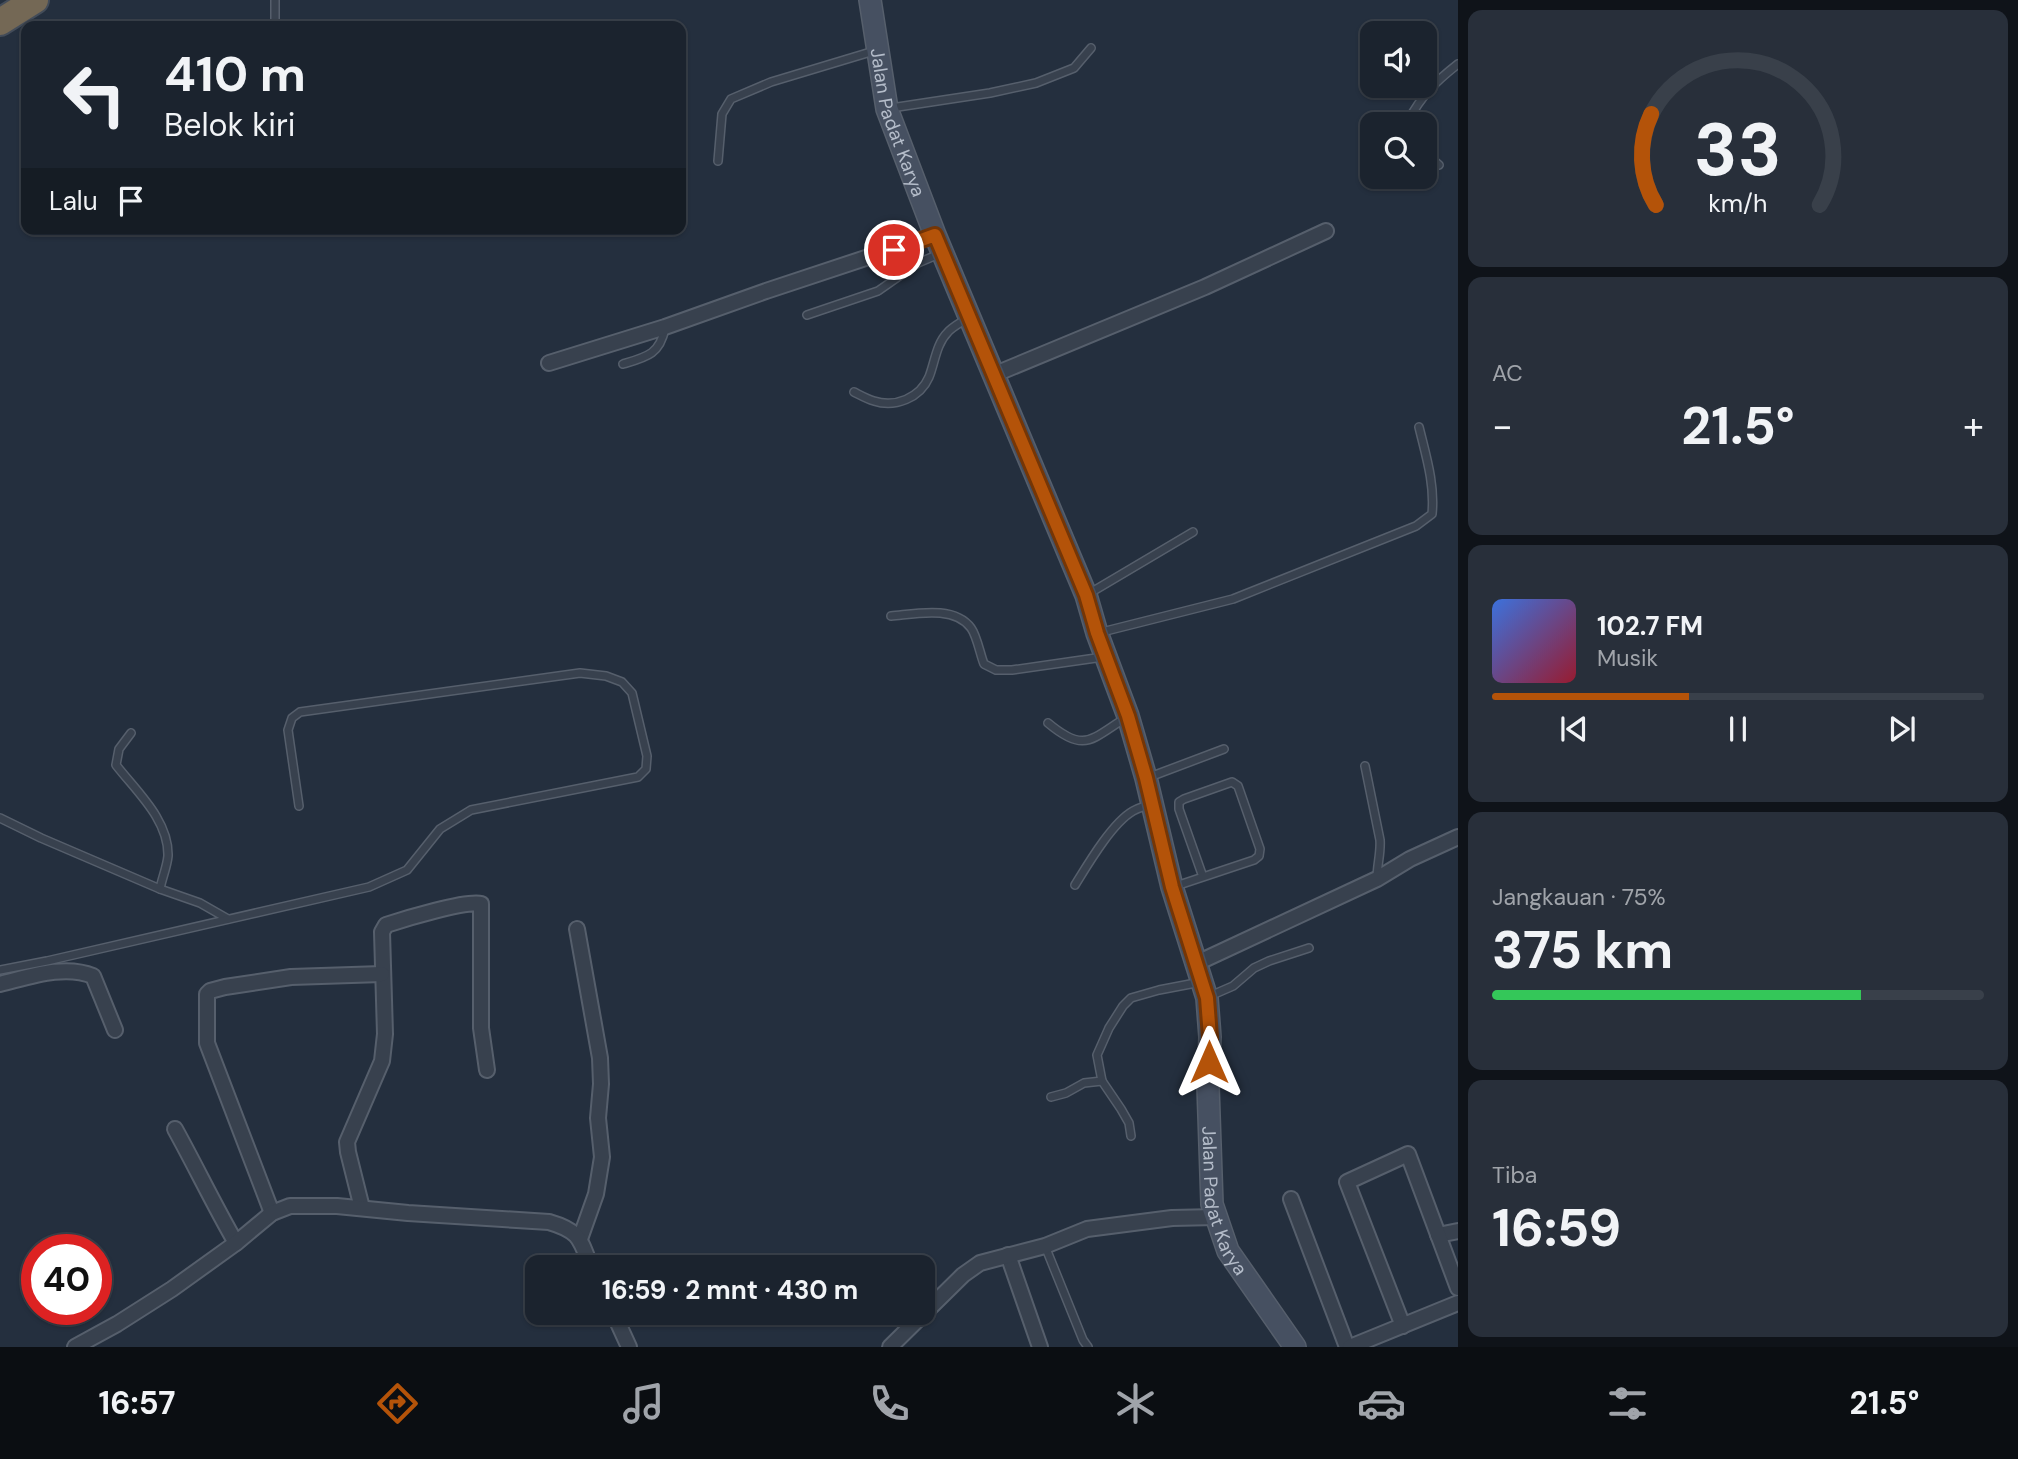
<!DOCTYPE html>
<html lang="id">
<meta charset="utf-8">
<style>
body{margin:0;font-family:"DM Sans",sans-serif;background:#282f3a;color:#f1f3f6;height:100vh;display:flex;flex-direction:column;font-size:26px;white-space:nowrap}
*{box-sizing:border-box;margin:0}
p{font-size:23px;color:#a0a4aa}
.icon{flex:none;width:38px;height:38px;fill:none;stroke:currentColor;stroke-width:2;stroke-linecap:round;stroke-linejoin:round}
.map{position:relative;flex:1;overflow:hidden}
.panel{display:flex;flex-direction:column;gap:10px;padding:10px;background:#0f1319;width:560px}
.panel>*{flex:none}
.guide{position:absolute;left:21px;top:21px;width:665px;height:214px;border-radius:14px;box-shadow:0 2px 5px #0004,0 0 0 2px #39404a;background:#1b232e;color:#f1f3f6;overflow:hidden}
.tools{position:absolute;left:1360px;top:21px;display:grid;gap:14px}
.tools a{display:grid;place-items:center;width:77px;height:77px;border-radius:14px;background:#1b232e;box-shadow:0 2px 5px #0004,0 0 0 2px #39404a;font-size:35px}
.speed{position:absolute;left:21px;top:1234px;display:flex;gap:14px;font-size:35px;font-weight:700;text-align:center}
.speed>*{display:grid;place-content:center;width:91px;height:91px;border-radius:50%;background:#1b232e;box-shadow:0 2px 5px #0004,0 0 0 2px #39404a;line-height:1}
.speed .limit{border:10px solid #d22;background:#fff;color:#111}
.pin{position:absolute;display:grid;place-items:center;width:60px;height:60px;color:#fff;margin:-30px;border:4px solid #fff;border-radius:50%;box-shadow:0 2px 7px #0007}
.me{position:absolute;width:77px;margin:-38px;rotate:0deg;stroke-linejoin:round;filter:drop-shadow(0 0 5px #0008)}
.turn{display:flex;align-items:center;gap:24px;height:147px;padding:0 28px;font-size:32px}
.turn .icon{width:91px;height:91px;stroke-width:2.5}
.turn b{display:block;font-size:49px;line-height:60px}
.then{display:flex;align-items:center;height:66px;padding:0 28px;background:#0003;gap:14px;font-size:26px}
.big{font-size:52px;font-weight:700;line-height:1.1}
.panel .tile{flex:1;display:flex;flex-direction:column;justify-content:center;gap:10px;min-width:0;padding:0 24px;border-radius:14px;background:#282f3a}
.panel .dial{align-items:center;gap:0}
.dial svg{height:182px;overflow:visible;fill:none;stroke:#39404a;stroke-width:7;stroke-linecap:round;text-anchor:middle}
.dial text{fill:#f1f3f6;stroke:none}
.song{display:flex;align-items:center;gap:21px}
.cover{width:84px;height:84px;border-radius:10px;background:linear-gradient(135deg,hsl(220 70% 55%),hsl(350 70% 35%))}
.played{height:7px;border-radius:4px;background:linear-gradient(90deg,#b45309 40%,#39404a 40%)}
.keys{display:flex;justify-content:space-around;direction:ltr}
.heat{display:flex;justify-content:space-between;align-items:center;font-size:38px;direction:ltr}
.charge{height:10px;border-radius:5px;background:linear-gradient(90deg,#34c759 75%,#39404a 0)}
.trip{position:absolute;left:525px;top:1255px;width:410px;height:70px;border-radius:14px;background:#1b232e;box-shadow:0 2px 5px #0004,0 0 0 2px #39404a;font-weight:700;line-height:70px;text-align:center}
.tab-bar{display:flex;height:112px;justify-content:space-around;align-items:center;background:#0b0e12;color:#a0a4aa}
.tab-bar .icon{width:49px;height:49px}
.tab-bar .current{color:#b45309}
.tab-bar b{font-size:32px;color:#f1f3f6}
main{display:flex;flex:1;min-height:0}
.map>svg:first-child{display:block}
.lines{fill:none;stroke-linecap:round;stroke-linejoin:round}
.lane-casing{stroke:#565f6c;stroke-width:10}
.street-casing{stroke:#565f6c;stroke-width:18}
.secondary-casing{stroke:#565f6c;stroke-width:24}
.highway-casing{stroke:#434c59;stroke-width:30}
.lane{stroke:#38414e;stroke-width:7}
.street{stroke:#38414e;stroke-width:14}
.secondary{stroke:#465061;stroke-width:21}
.highway{stroke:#746855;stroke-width:26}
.route-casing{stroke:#753606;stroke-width:18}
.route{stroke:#b45309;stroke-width:12}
.labels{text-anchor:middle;stroke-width:5;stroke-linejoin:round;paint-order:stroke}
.street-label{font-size:19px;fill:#b4bcc9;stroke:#1d2633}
</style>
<main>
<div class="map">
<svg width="1458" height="1347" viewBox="0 0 1458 1347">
<rect width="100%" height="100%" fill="#242f3e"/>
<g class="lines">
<g class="lane-casing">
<g id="lane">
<path d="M275,20V0"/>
<path d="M891,108L990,93L1036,83L1074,68L1091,48"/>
<path d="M1408,124V121C1422,95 1435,82 1458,64"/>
<path d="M1424,152L1439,165"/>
<path d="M718,161L722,114L731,99L771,82L874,51"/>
<path d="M807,315L878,291L918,263L939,254"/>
<path d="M623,364C647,357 660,354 665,328"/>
<path d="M854,392C860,395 867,399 874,401C895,408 920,398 929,377C935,362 936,344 948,332C952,327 960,323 966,319"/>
<path d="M1090,593L1193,532"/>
<path d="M891,616C915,614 954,605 971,628C977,636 980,654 984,664L996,670H1012L1103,657"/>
<path d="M1098,633L1233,599L1416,526L1432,514C1435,484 1426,456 1419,427"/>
<path d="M1048,723C1085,754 1091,739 1127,717"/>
<path d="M131,733L119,749L116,765C136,791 169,820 168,856C167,867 162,878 160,889"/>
<path d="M1365,766L1380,840C1381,853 1377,865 1377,879"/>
<path d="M1147,778L1224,749"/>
<path d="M0,818L41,838L160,889L200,903L228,919"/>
<path d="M1075,885C1088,864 1112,823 1133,811C1138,808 1143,807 1148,805"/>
<path d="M1176,886L1254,860L1259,856L1260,849L1238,786L1232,782L1184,799L1179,802V809L1203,877"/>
<path d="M0,970L47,961L369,887L407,870L440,829L471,810L638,777L646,769L647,756L632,693L622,682L606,676L580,673L300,712L292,718L288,730L299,806"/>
<path d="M1210,996L1233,986L1254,968L1269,961L1309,948"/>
<path d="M1051,1097L1066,1093L1084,1083L1102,1081"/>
<path d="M1131,1136L1129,1123L1121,1109L1102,1081L1097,1055L1109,1028L1123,1006L1131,998L1159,990L1201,982"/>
<path d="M1045,1246L1083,1340L1088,1347"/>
</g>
</g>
<g class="street-casing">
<g id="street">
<path d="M549,363L665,327L766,291L935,235"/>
<path d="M993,375L1205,287L1326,231"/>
<path d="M577,929L600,1058L601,1084L598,1118L602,1157L596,1194L580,1239"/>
<path d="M1197,963L1377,879L1410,859L1458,837"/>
<path d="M0,984C29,977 64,964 93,976L115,1030"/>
<path d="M175,1129C196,1167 214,1205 236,1243"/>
<path d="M1291,1199L1347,1347"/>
<path d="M362,1208L348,1152L347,1142L382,1061L385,1034L382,932L386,925C404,919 467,900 481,904V1028L487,1070"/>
<path d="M272,1213L207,1043V994L210,991L225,987L291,977L382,974"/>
<path d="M1438,1235L1458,1231"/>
<path d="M1008,1255L1040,1347"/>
<path d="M613,1312L629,1347"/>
<path d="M1403,1326L1347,1182L1408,1154L1458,1288"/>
<path d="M75,1347L117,1324L172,1289L236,1243L272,1213L290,1206H337L408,1213L549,1222C580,1231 580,1239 591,1267"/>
<path d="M890,1347L963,1275L980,1263L1045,1246L1087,1229L1172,1218L1216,1217"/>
<path d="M1350,1347L1458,1303"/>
</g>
</g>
<g class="secondary-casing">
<g id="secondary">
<path id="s1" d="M870,0L887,109L935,235L1086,595L1097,633L1128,716L1146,778L1172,887L1207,998L1210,1037L1208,1086L1212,1204L1228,1251L1295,1347"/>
</g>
</g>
<g class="highway-casing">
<path id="highway" d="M0,22L35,0"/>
</g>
<use href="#lane" class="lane"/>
<use href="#street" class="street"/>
<use href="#secondary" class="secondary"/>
<use href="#highway" class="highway"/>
</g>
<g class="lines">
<g class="route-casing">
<path id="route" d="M894,250L935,235L1086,595L1097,633L1128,716L1146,778L1172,887L1207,998L1210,1037L1209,1062"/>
</g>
<use href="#route" class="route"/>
</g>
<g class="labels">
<g class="street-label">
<text dy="7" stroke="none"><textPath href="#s1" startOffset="126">Jalan Padat Karya</textPath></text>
<text dy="7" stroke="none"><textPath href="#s1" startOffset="1262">Jalan Padat Karya</textPath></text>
</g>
</g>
</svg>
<div class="tools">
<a><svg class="icon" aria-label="sound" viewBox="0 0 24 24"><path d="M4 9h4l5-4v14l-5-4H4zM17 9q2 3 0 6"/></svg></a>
<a><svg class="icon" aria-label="search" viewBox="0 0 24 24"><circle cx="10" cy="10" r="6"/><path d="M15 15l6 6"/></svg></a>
</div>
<div class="speed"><div class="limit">40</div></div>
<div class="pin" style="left:894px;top:250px;background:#d93025"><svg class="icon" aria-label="arrive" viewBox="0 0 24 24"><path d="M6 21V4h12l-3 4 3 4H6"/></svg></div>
<svg class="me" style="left:1209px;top:1062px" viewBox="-20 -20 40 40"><path d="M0-17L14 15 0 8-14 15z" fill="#b45309" stroke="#fff" stroke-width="4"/></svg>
<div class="trip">16:59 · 2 mnt · 430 m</div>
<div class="guide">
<div class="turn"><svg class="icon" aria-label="left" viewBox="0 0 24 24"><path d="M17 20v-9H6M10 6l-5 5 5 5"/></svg><div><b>410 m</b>Belok kiri</div></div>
<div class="then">Lalu<svg class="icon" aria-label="arrive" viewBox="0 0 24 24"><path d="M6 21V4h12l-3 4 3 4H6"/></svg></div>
</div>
</div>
<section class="panel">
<div class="tile dial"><svg viewBox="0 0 100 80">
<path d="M14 69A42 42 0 1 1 86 69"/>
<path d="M14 69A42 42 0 0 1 12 29" stroke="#b45309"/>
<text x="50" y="56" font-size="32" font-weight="700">33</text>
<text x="50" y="72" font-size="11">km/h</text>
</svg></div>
<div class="tile"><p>AC</p>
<div class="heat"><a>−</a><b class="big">21.5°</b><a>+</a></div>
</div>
<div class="tile">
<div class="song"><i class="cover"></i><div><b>102.7 FM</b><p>Musik</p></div></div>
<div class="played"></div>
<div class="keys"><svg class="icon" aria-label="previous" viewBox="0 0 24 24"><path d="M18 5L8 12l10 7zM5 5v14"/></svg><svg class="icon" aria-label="pause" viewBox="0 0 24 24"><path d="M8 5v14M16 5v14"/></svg><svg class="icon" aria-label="next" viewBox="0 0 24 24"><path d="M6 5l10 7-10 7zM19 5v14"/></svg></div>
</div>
<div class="tile"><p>Jangkauan · 75%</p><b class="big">375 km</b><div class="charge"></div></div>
<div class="tile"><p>Tiba</p><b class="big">16:59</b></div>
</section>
</main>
<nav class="tab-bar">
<b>16:57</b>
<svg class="icon current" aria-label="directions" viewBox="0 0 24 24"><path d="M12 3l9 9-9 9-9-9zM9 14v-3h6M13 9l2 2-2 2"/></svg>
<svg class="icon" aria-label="music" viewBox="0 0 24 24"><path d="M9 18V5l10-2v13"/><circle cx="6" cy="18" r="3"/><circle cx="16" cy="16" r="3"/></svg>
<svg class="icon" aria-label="phone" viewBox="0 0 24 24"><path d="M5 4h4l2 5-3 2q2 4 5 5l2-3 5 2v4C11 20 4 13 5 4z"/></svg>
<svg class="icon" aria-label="climate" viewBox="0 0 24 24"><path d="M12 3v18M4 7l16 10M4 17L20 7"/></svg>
<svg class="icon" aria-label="car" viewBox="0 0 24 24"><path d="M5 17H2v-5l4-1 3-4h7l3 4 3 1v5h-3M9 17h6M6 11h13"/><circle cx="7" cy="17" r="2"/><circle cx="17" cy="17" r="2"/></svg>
<svg class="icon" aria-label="filters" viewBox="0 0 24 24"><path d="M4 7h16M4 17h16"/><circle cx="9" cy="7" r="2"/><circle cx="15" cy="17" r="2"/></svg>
<b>21.5°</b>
</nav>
